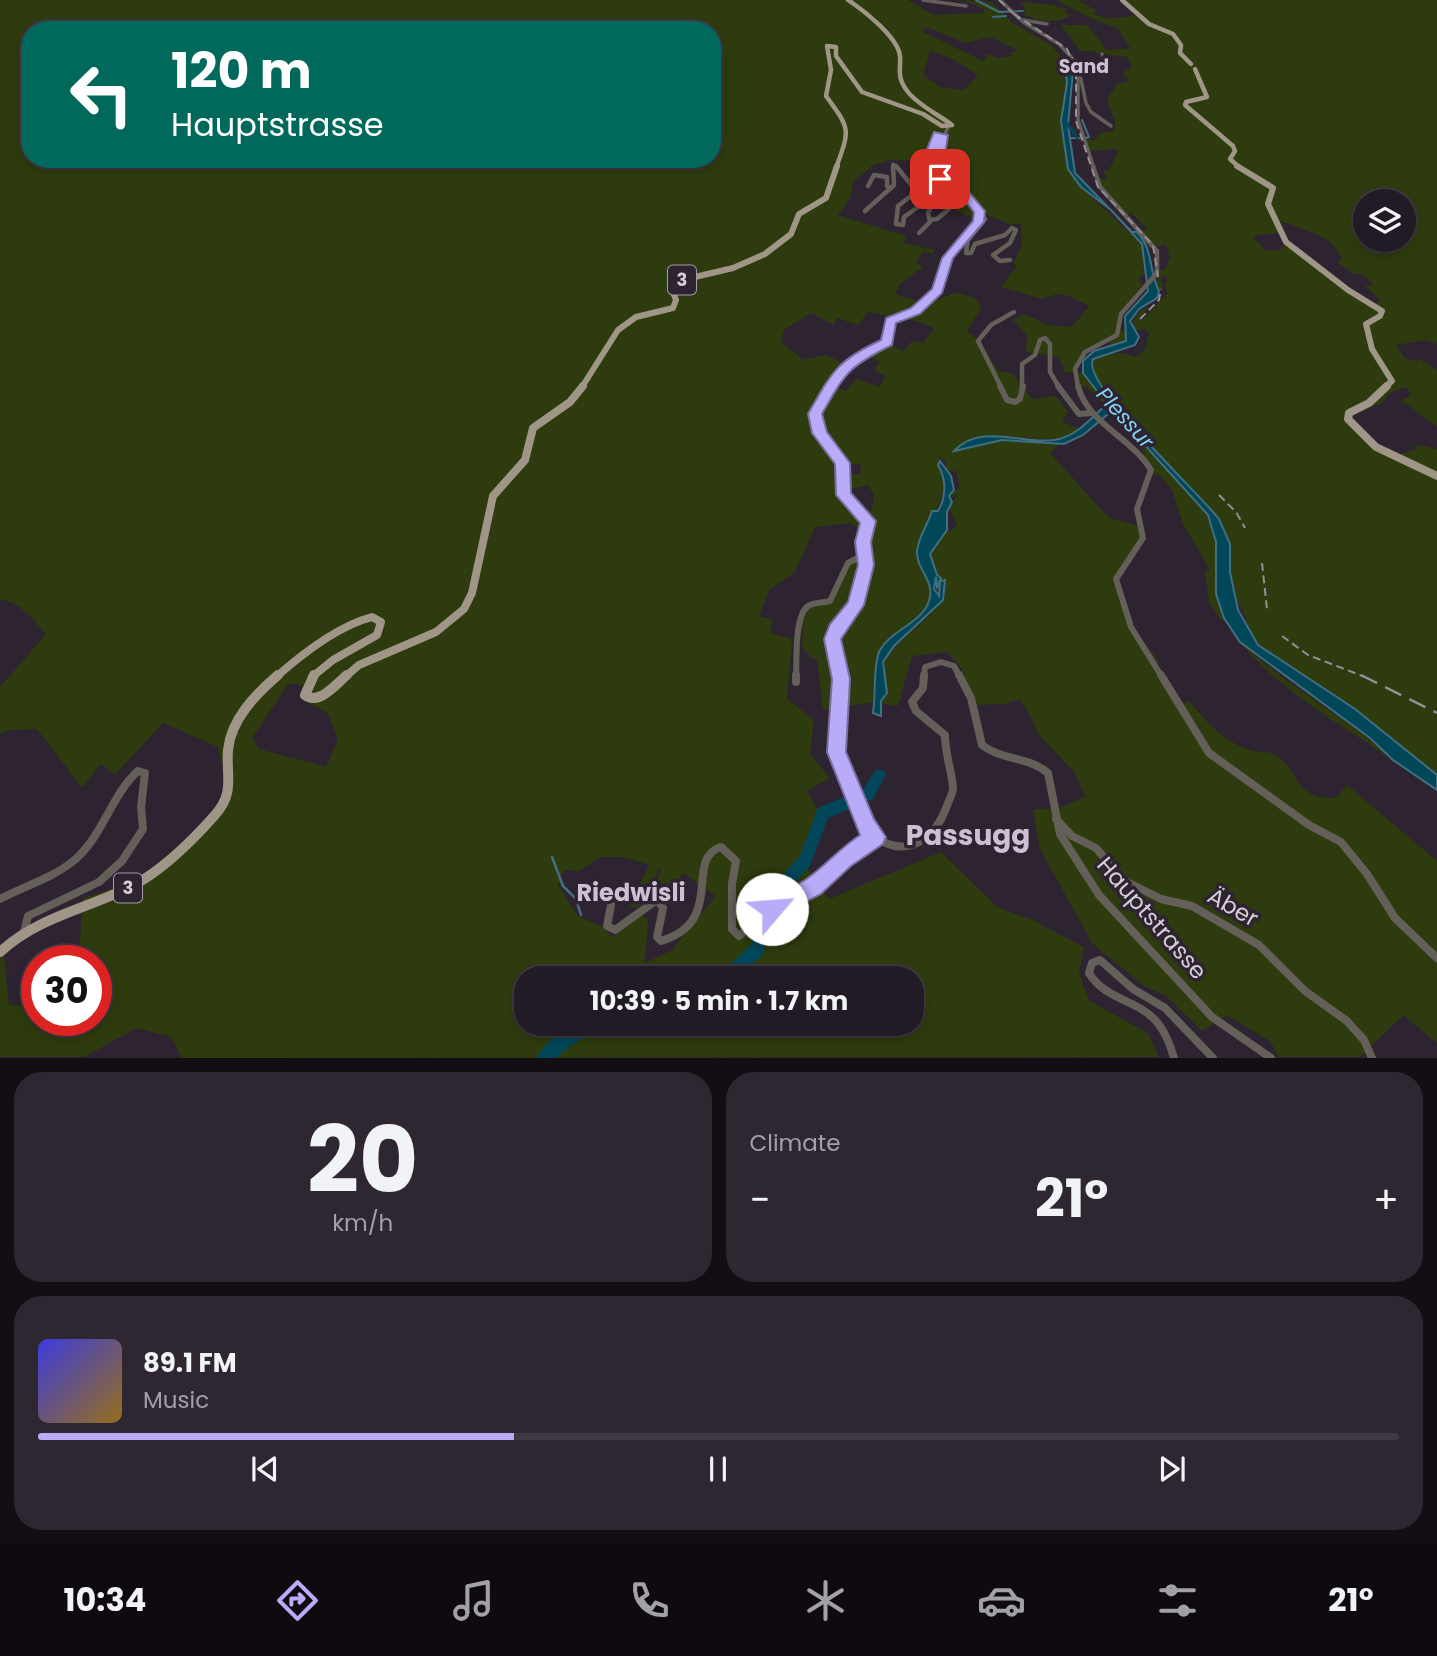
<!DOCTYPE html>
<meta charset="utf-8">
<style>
body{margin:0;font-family:Poppins,sans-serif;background:#2e2732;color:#f1f3f6;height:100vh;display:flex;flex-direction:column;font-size:26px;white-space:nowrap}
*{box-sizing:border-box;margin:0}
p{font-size:23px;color:#a2a1a7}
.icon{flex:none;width:38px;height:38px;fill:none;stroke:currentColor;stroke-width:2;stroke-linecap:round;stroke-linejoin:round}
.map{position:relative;height:1058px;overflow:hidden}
.side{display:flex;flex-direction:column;gap:14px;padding:14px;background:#130e14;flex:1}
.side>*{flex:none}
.hud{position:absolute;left:21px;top:21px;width:700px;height:147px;border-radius:28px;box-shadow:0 4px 10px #0003,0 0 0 2px #3f3842;background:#00695c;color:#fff;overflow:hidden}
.fabs{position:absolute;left:1353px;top:189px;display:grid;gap:14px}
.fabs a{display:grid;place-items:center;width:63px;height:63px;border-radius:50%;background:#221a25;box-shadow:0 4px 10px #0003,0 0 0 2px #3f3842;font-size:35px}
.speed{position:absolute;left:21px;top:945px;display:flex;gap:14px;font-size:35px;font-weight:700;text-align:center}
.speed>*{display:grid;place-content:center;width:91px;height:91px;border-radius:50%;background:#221a25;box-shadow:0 4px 10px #0003,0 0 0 2px #3f3842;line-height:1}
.speed .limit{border:10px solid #d22;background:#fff;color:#111}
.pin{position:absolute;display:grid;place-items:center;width:60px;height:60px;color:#fff;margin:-30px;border-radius:14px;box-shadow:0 4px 10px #0006}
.me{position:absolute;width:77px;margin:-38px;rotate:63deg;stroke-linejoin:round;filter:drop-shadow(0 0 5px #0008)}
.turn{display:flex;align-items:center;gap:24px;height:147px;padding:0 35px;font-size:32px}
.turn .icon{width:91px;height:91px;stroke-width:2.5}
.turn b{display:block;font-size:49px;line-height:60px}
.big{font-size:52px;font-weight:700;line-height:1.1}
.side .card{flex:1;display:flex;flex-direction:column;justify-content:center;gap:10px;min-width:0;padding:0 24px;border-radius:28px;background:#2e2732}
.side .dial{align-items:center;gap:0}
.dial b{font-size:91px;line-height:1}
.song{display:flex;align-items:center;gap:21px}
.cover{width:84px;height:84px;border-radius:10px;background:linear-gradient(135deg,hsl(240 70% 55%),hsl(40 70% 35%))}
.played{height:7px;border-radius:4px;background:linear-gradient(90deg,#b9abf7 35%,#3f3842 35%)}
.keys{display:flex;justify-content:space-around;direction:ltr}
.heat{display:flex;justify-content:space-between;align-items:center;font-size:38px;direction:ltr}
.side .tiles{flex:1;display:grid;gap:14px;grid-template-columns:1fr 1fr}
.card:last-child{grid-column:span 2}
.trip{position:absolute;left:514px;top:966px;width:410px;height:70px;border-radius:28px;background:#221a25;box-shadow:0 4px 10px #0003,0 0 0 2px #3f3842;font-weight:700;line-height:70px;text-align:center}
.dock{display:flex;height:112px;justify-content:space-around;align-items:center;background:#0e0a0f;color:#a2a1a7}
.dock .icon{width:49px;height:49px}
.dock .active{color:#b9abf7}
.dock b{font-size:32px;color:#f1f3f6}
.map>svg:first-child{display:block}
.green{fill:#2e3b0e;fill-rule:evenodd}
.water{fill:#02465a;stroke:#416f80;stroke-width:2}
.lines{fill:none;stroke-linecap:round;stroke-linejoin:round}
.stream-far1{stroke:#416f80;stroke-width:2}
.stream{stroke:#416f80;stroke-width:2.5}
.canal{stroke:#02465a;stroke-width:3.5}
.river{fill:#02465a;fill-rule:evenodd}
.minor-far3{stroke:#645f58;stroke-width:3.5}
.minor-far2{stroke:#645f58;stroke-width:4.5}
.minor-far1{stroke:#645f58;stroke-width:6}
.minor{stroke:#645f58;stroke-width:8}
.major-far3{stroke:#a09687;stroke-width:4.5}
.major-far2{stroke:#a09687;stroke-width:6}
.major-far1{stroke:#a09687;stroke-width:8}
.major{stroke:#a09687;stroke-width:10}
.rail-far1{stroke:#958d98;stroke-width:2;stroke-dasharray:8 4.5;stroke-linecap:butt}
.rail{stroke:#958d98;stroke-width:2.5;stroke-dasharray:18 9;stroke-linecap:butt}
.route{fill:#b9abf7;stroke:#786fa1;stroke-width:2}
.labels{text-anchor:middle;stroke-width:7;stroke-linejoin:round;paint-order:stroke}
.shield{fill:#2e2331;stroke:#a39ba5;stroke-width:2}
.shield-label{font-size:18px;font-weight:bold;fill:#d5ced7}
.far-quarter-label{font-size:19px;font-weight:bold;fill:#cec0d2;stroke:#2e2331}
.water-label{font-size:21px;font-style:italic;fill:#81d4f5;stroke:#2e2331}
.near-street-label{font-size:23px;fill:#d5ced7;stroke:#2e2331}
.near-neighbourhood-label{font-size:24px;font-weight:bold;fill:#cec0d2;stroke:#2e2331}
.near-quarter-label{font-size:28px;font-weight:bold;fill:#cec0d2;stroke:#2e2331}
</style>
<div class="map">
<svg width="1437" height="1058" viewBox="0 0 1437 1058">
<rect width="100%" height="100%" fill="#2e2331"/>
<g class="green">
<path d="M0,0H908L933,15L982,13L985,9L962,0L992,2L1013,23L1051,45L1065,61L1067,83L1061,129L1068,169L1081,187L1143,246L1144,275L1138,278L1142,285L1121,312L1120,329L1128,333L1126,341L1113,346L1108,342C1094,349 1076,354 1075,372L1083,373L1108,404L1105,407L1086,386H1078L1075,373L1065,372L1059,357L1026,352L1027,335L1013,320L1024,314L1048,325L1072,327L1089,306L1069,296L1058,294L1041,299L1001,287L1016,267L1013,263L1022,246L1021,224H1010L985,214L972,217L956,211L957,202L949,201L951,189L946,179L935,175L921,161L891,160L873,165L853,182L850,198L838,215L906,236L904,243L935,250L933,254L923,252L916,262L923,267L900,284L895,293C918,304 931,305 955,292L976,298L981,308L967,331L981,343L998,371L1013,374L1032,399L1056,396L1068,412L1062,422L1080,429C1042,455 990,418 954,451L1002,440L1058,445L1050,453L1109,518L1142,527L1144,534L1117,575L1127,620L1159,662L1152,665L1180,705L1189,701C1205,720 1222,740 1247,749C1258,754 1266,749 1277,756C1301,773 1292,798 1336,798L1347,785L1437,861V1043L1403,1015L1360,1057H1279L1270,1041L1226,1015L1202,1031L1166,996L1144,986L1092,943L1040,849L1033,809L1059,808L1085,797L1075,773L1037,733L1029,713L1019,699L1004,704L976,705L961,668L947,652L912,656L898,706L880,703L887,693L883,662C899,639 929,620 941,602C944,597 945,585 945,580L937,576L930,554L945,531H951L957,524L949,507L958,494L952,498V492L960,488L956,471L946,472L945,461L939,456L938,465L946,482L937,511H931C928,524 917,539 917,552C917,572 937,582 928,604C919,626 888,631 879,654C873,667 877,688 875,702L823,710L817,659L809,658V653L805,652L802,645L803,627L800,626L804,609L826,603L845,566L865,554L864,535L851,523L815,527L795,572L769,590L759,616L773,620L770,633L792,639L787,699L814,720L810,754L830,778L807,791L823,820L807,868L829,899L941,852L998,908L1028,918L1084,947L1079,972L1089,1001L1148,1033L1159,1057L182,1058L171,1037L137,1028L84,1057H0V953L4,957L9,1005H37V1020H96V961H75L79,956L83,898L135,882L215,814L229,790L218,747L163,723L115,775L101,764L82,788L37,729L10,730L0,734V687L46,634C34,621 19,600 0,600ZM927,27L965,43L990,37L1017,50L1009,54L1013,56L998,58L988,54L983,61L921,31ZM30,30H712V159H30ZM930,51L949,57L978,75L964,90L940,87L923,75ZM868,312L916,321L934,328L923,343L912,341L904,351L892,346L868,356L880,362L874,370L885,376L880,387L856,379L846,391L829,386L846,365L827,355L803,360L781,342L784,330L811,313L834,325L837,318L858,325ZM843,463L860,464L861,474H849L847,490L868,485L874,495L872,510L863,512L843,492ZM289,683L302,685L301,699L328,713L338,740L326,767L259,749L252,738ZM600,857H624L649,865L629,905L636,909L652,888L658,870L652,867L661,870L653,893L668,896L683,873L716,896L672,950L645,963L648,919L641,915L613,937L601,926L578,916L558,885L564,870L579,871ZM527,978H912V1024H527Z"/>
<path d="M1056,0H1092L1078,1L1096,10L1094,14L1108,19L1136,15L1121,0H1437V344L1425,340L1396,345L1404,357L1418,362L1419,358L1437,370V426C1422,418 1415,408 1400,401L1411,396L1407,387L1391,392L1380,405L1369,404L1350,412L1351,423L1394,456L1418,449L1414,444L1437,449V775L1355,709L1258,645C1248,633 1249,630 1246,618C1244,609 1236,603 1234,594C1228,563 1234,550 1219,519C1197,490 1088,391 1091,362C1103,350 1121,352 1136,357L1145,350L1149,333L1144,329L1134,330C1131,318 1139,309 1150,306L1138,319L1142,320L1168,293L1164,284L1168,280L1166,276L1161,277L1163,290L1158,289L1156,279L1159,276L1157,269L1165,270L1170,258L1166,245L1155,246L1141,231L1148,229L1131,213L1124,214L1106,195L1097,178L1107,179L1104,170H1109L1118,152L1116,149L1088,151L1084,140H1095L1101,133L1113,131L1116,125L1107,99L1117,84L1127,82L1128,78L1123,73L1132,66L1127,57L1096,53L1095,51H1080L1061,25H1087L1107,50L1098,51L1130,48L1118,28C1095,22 1076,10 1056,0ZM1365,201H1404V240H1365ZM1275,220C1280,220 1322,236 1327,240C1333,244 1338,252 1342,258L1338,263L1354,274H1362L1374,285L1365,286L1381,301L1374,304L1341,285L1288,245L1281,246V250L1266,251L1252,236L1280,233Z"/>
<path d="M1020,2L1056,5L1058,8H1068L1064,10L1070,16C1058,23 1038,23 1024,14L1025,7Z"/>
<path d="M1113,410L1208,515C1222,549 1210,579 1224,618L1220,619L1209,602L1205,571L1210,570L1183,524L1172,490L1160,476L1151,474L1141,456L1145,454L1110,412Z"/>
<path d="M1232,632C1277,683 1343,713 1393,760C1337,722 1272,687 1232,632Z"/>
</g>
<g class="water">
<path d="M1065,62H1071L1073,71L1068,125L1075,173L1132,232H1137C1154,250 1148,269 1159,291L1157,298L1139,309L1130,321L1139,337L1135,345L1093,359C1080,383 1200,494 1219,519L1230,544V572L1238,610L1258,645L1355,709L1437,775V790L1393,760L1370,738L1240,642L1224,618L1216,594V542L1208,515L1113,410L1083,435L1064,444L1002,440L954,451C982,421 1027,447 1059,439C1079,434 1092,417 1107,404L1083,373V361L1094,351L1126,341L1125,316L1148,291L1142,244L1111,210L1081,187L1068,169L1061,121L1067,83Z"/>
<path d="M940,461L951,476L954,490L949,496L952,502L947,512V530L930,554L937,575L941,578L937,587L936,577L934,589L939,596L940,581L945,580L943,600L894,646L883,662L887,693L881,701V716L873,713C876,695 873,664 880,650C891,630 922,623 929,601C936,581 916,570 917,551C918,538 928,524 932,511H938C946,498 947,480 938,465Z"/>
</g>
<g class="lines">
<g class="stream-far1">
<path d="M976,0L999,12L1023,11"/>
<path d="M993,17L1006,16"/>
<path d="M1082,120L1089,137L1086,138"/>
<path d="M1070,138H1080"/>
</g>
<path class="stream" d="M552,857L563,886L576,899L581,915"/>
<path class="canal" d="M1065,121L1077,137"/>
<g class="river">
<path d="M880,769L885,771L886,775L873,799L828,818L810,866L773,906L763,954L737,978H719L721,973L751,945L762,898L800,856L818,808L863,789L875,771Z"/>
<path d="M577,1024H668L665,1029L643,1038L590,1035L571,1045L556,1058H537C544,1042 562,1031 577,1024Z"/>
</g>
<g class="minor-far3">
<path d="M923,0L966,6"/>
<path d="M1000,0L1023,22L1059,44L1073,59L1078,73V120L1094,168"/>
<path d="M1023,20L1047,24"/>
<path d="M1077,61L1086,103L1091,112L1111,126"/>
<path d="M1083,68L1107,69L1102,54"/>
<path d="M948,127L939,148L949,168"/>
<path d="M893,168V164L898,168"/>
<path d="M936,168L930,154L935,135H942"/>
</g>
<g class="minor-far2">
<path d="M896,166L913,187L911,196L898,206L896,224L903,225L904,217L918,207L935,203"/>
<path d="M868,186L874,175L887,177V186L891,188"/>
<path d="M865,211L894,185L893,166"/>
<path d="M980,215L985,219L968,240L966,253H971L975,244L1005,235L1012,228L1016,230L1010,243L993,255L1000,261L1010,260"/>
<path d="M930,220L937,219L949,209"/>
<path d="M919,233L930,222L928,213C937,198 942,182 935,166"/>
<path d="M825,387L849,365L887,342L890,321L915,311L937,290L948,258L979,220L976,204L963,191V180L948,166"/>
<path d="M1001,387L978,341L991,325L1014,312"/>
<path d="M1022,387V364L1035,355L1040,340L1045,338L1050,344V372L1059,387"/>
<path d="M1078,387L1075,369L1085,352L1117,335L1121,314L1157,273V251L1100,187L1093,166"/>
</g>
<g class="minor-far1">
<path d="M827,386C798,425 829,430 842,462C846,473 842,484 844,495L865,514L868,524L863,542L866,565L855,605L832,639L841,677"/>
<path d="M1000,386L1007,400L1015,402L1020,399L1023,386"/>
<path d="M1058,386L1079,414L1091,413"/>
<path d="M1078,386C1088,424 1131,437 1151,470L1137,509L1143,538L1116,579L1131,627L1162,677"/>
<path d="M796,677C797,661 794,616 808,606C814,602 823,603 830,601L848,563L865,554"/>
<path d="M924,677L925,667L941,662L954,666L960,677"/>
</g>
<g class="minor">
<path d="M840,675C844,699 832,726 836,750C840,770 863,830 880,840C911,858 936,835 946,808C948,802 953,794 953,788C952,771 945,755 945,735L916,711L912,702L923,688L924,675"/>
<path d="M959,675L971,698L982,745C1002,761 1028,756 1048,773L1060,834L1099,895L1212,1017L1271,1058"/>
<path d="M1161,675L1209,753L1309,825L1341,842L1367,874L1395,918L1437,958"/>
<path d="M796,682V675"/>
<path d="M1056,819L1072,836L1096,848L1123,880L1161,899L1192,906L1259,945L1305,991L1347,1021L1364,1040L1372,1058"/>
<path d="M0,899C23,887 52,878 72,862C102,839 111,795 138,771L145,773L141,807L143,829L122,861L99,882L28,916L24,932"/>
<path d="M611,905L607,926L615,930L654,902H659L663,908L657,937L661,941C727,921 683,859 721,847L736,861L732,884V929L739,936L777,905L814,887L843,858L876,837"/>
<path d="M1174,1058C1170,1045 1166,1033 1157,1022C1137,999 1105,1000 1089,973L1092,963L1100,960L1133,989L1165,1008L1213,1058"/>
</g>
<g class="major-far3">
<path d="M1122,0L1149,24L1173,34L1181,45L1180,53L1191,64"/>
<path d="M1195,69L1207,97L1186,102L1185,105L1233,146L1235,151L1230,159L1240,168"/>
<path d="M836,168C850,129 851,130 826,96L831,70L827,46L836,47V56L862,92L923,114L942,126L952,125C939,115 918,105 908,92C896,77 901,70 900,56C898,37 863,10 848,0"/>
</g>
<g class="major-far2">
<path d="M1237,166L1273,188L1268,204L1286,242L1348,290L1382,311L1380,316L1366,324L1372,349L1392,381L1385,387"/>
<path d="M582,387L618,330L636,317L673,308L676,300L671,287L678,281L733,268L765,254L791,234L799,214L826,198L837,166"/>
</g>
<g class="major-far1">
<path d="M1387,386L1369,403L1349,413L1348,419L1376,447L1437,476"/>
<path d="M276,677C302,654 338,626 372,617L381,622L377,635L333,660L312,677"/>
<path d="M345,677L359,665L436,632L464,609L472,593L493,496L525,460L533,428L570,402L583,386"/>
</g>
<g class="major">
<path d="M314,675L305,695C319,706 336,684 347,675"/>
<path d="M0,952C39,916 88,909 134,885C164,869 192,841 215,815C235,793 226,776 228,750C231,719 256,694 278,675"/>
</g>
<g class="rail-far1">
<path d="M999,0L1019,19"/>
<path d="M1014,14L1067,49L1076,70V121L1098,187L1153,245L1158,277"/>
<path d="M1140,319L1159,300L1161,289"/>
<path d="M1219,495L1236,512L1245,528"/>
<path d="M1262,563L1267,609"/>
<path d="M1282,636L1308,655L1365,677"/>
</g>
<path class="rail" d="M1361,675L1437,713"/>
</g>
<path class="route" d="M934,132L948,135L945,155L968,180V191L985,211L984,222L953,258L942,293L920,314L896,323L892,345C849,366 845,373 822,414L827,432L850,463L851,493L876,521L871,542L874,565L864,605L841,639L850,679L846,752L874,819L886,837L883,844L851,866L821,894L772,920L764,917L761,909C768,893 791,889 805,880C825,866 840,848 860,835L827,752L832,679L824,639L830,624L848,602L858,565L855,542L860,523L836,495L835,464L812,433L808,414C832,372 836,361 881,340L886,318L911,308L932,289L942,258L973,221L974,212L957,191L958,181L937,159L946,179L940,183L935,179L925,154Z"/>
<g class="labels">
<g class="shield">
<rect x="668" y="265.5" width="28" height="29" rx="5"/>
<rect x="114" y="873.5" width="28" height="29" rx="5"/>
</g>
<g class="shield-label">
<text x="682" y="286">3</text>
<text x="128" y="894">3</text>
</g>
<g class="far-quarter-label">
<text x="1084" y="73">Sand</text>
</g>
<g class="water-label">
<text transform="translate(1125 418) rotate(48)" y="7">Plessur</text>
</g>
<g class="near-street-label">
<text transform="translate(1233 907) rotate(30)" y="8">Äber</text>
<text transform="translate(1152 918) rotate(49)" y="8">Hauptstrasse</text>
</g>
<g class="near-neighbourhood-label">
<text x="631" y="901">Riedwisli</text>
</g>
<g class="near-quarter-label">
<text x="968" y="845">Passugg</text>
</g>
</g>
</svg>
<div class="fabs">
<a><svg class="icon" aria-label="layers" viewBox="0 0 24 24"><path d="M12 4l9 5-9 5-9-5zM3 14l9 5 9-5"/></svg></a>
</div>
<div class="speed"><div class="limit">30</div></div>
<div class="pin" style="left:940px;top:179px;background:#d93025"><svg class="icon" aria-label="arrive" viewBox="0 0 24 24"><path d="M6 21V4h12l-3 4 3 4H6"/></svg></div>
<svg class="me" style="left:772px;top:909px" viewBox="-20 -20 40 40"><circle r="19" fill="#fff"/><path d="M0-13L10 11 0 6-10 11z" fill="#b9abf7"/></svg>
<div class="trip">10:39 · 5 min · 1.7 km</div>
<div class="hud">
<div class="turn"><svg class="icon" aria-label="left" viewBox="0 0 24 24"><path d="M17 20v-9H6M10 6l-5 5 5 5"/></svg><div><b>120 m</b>Hauptstrasse</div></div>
</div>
</div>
<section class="side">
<div class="tiles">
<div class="card dial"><b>20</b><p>km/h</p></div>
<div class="card"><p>Climate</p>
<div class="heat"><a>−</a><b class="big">21°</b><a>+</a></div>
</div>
<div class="card">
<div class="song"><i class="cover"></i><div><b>89.1 FM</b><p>Music</p></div></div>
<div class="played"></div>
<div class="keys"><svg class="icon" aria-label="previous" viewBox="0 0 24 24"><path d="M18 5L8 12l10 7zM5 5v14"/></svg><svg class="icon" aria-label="pause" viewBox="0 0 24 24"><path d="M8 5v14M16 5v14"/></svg><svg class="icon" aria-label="next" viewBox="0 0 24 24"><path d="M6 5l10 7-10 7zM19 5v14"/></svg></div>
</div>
</div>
</section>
<nav class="dock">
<b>10:34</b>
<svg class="icon active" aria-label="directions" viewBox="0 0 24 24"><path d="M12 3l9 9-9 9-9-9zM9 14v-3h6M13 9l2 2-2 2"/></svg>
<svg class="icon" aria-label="music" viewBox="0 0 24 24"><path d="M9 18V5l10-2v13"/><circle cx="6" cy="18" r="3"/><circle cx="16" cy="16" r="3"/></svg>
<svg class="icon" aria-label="phone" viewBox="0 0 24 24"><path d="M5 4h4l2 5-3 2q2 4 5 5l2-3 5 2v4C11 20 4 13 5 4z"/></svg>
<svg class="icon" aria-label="climate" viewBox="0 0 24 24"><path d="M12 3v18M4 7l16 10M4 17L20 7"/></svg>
<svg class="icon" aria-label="car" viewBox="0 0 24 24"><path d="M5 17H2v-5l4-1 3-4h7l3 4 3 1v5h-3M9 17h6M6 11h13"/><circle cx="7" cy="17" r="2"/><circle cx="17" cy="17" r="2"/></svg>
<svg class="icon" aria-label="filters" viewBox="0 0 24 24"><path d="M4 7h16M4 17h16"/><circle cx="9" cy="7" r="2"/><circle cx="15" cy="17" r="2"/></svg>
<b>21°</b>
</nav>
